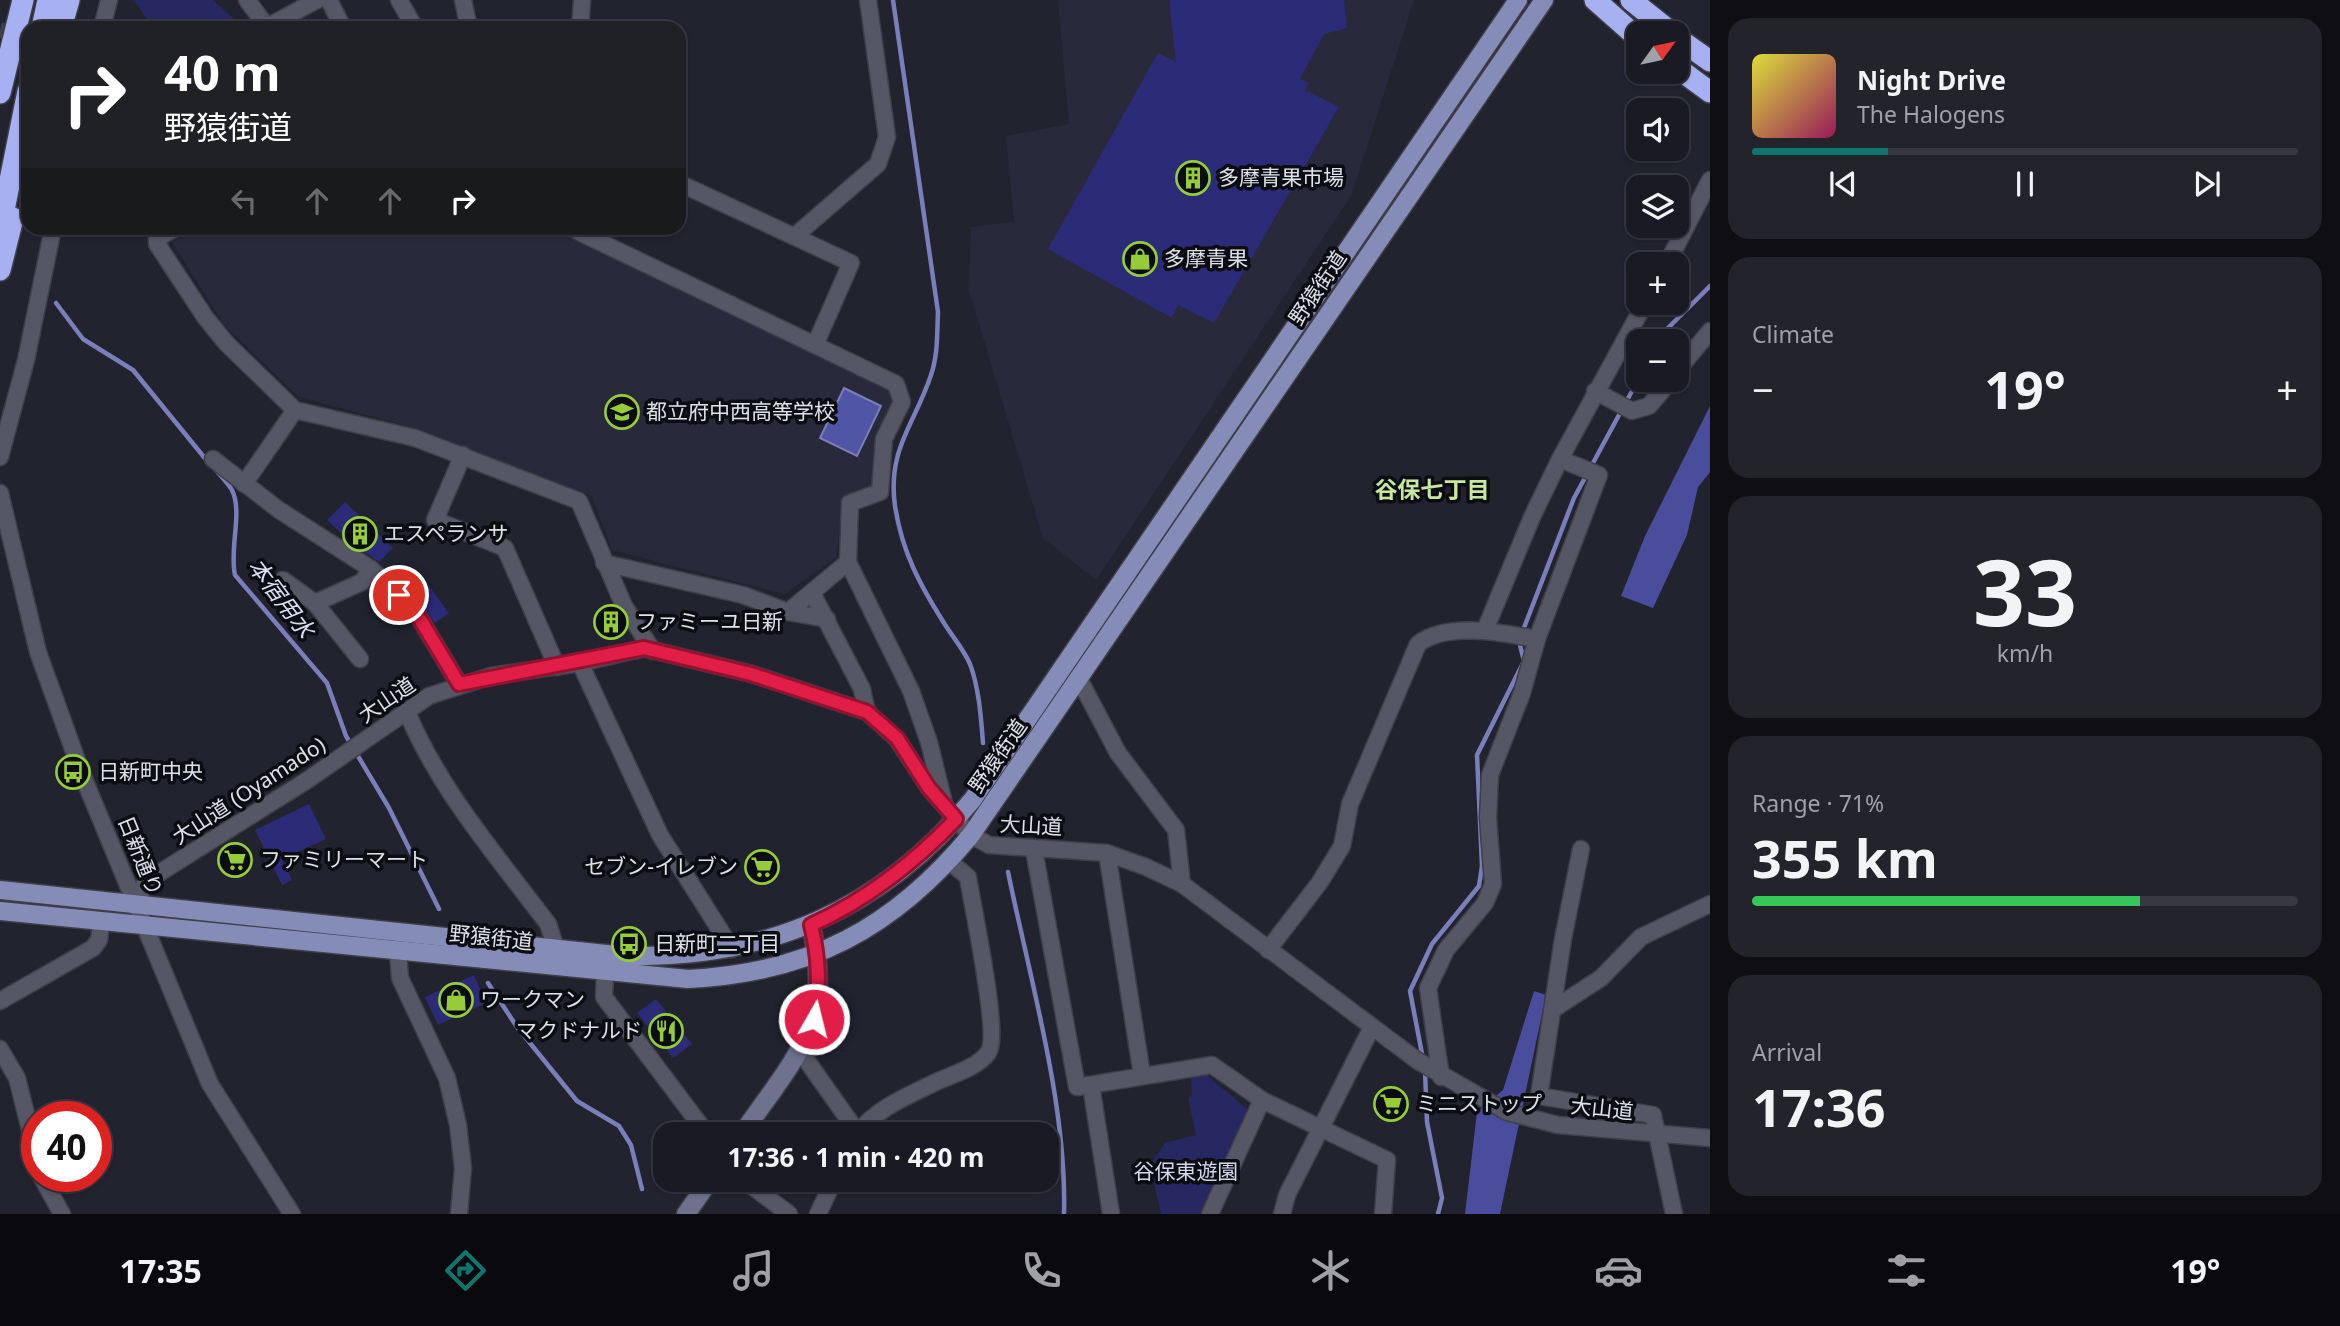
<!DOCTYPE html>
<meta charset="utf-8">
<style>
body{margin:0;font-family:"Noto Sans","Noto Sans JP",sans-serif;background:#22232b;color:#f1f3f6;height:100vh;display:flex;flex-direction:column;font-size:26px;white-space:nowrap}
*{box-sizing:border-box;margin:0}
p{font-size:23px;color:#9fa1a6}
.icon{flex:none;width:38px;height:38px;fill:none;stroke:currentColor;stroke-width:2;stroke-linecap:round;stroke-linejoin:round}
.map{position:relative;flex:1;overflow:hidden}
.drawer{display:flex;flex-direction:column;gap:18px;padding:18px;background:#0e0e13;width:630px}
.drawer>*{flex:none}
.banner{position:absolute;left:21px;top:21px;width:665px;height:214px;border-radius:21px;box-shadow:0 2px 5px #0004,0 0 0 2px #373841;background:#202124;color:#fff;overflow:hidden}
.needle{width:46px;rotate:57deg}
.controls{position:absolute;left:1626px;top:21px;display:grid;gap:14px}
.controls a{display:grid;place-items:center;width:63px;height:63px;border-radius:14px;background:#191a23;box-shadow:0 2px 5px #0004,0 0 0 2px #373841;font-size:35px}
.speed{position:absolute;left:21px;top:1101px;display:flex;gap:14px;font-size:35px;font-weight:700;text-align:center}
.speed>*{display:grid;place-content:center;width:91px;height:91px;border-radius:50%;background:#191a23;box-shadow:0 2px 5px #0004,0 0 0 2px #373841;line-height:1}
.speed .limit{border:10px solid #d22;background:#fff;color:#111}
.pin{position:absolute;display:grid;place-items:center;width:60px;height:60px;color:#fff;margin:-30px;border:4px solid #fff;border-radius:50%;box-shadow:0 2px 7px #0007}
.me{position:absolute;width:77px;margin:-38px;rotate:8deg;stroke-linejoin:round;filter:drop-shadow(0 0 5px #0008)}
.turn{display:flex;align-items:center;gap:24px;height:147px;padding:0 28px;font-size:32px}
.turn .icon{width:91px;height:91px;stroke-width:2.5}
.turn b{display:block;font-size:49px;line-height:60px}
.lanes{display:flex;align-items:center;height:66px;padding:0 28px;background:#0003;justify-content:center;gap:35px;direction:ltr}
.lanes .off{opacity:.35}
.big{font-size:52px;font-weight:700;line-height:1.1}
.drawer .widget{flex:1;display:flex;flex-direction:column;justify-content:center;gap:10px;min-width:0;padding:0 24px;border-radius:21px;background:#22232b}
.drawer .dial{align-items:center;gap:0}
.dial b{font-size:91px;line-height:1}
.song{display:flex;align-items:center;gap:21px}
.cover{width:84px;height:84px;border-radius:10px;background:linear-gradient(135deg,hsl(60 70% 55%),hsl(330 70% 35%))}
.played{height:7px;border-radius:4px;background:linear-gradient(90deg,#0f766e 25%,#373841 25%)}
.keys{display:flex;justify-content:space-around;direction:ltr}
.heat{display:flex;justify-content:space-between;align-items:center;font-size:38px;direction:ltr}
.charge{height:10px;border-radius:5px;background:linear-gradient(90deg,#34c759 71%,#373841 0)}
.trip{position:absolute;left:653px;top:1122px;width:406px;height:70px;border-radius:21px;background:#191a23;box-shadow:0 2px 5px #0004,0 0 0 2px #373841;font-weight:700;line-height:70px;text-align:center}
.tab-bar{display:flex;height:112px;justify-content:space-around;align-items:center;background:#0a0a0e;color:#9fa1a6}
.tab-bar .icon{width:49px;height:49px}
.tab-bar .on{color:#0f766e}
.tab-bar b{font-size:32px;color:#f1f3f6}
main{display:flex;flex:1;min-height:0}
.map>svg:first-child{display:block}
.built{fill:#282a3c}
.green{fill:#272862}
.forest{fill:#494d9c}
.water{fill:#5055a5;stroke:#7b7fb9;stroke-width:2}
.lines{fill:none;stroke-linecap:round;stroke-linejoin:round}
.stream{stroke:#7b7fb9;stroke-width:4.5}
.building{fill:#2c2b77}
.street-tunnel{stroke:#3e404b;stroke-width:16;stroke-dasharray:16 8;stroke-linecap:butt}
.street-casing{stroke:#3e3f49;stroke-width:19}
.secondary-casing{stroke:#3e3f49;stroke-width:21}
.primary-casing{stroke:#3e3f49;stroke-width:21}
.highway-casing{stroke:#3e3f49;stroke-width:24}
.street{stroke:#555765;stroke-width:16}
.secondary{stroke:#6e728f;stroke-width:18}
.primary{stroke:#868cb8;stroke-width:18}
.highway{stroke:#a7b0f0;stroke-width:21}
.route-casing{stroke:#92132f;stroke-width:18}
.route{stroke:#e11d48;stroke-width:12}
.labels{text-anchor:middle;stroke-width:7;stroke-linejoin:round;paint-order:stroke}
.poi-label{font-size:21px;fill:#dfe1e9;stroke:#0c0d12;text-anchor:start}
.street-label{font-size:21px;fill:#dfe1e9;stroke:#0c0d12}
.park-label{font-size:21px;fill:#d3d6ed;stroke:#0c0d12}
.neighbourhood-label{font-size:23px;font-weight:bold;fill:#c7e7a0;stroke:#0c0d12}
.water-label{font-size:23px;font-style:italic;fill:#dadef5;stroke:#0c0d12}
</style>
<main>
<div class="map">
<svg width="1710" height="1214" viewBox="0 0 1710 1214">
<rect width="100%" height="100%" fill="#21232f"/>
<g class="built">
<path d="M1058,0H1414L1351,196L1096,580L1043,538L969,290L971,227L1014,222L1006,136L1069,124Z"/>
<path d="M197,228H551L890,387L895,399L876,437L874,482L867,490L844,499L836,557L785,594L612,550L592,496L403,425L299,397L224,325L172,242Z"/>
</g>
<g class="green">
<path d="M134,0H213L244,28H153Z"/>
<path d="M1206,1075L1250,1111L1200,1214H1161L1150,1165L1165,1143L1196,1135L1188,1098L1192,1095L1191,1078Z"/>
</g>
<g class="forest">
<path d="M1710,406V472L1698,487L1687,535L1653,608L1621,596L1645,536Z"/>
<path d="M1534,991L1546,995L1500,1214H1465L1477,1112L1503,1090Z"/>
</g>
<path class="water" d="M844,388L881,406L857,456L820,438Z"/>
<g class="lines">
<g class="stream">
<path d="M893,0L938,312C937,333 938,355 931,375C915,424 887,449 895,506C902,552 920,585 944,623C952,636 964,650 970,664C979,688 981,717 983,743"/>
<path d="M56,303L83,339L133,370L208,462"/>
<path d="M1659,341L1664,332L1710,286"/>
<path d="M214,468C220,475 228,483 232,490C243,512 229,549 235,575L327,683L346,736L389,808L439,909"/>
<path d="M1522,633L1574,498L1638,380"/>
<path d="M1008,872C1030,979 1067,1105 1064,1214"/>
<path d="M488,983L517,1027L577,1101L619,1126L631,1145L642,1189"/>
<path d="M1423,1059L1410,991L1432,944L1479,886L1482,866L1477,755L1524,661L1519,641"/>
<path d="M1425,1071L1427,1122L1442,1198L1438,1214"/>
</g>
</g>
<g class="building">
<path d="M1169,0H1344L1347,28L1324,34L1300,79L1309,83L1305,90L1339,107L1214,323L1178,305L1172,318L1048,249L1158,53L1176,62Z"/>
<path d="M345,502L393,548L379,562L354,545L327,520Z"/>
<path d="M429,586L449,613L435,623L415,597Z"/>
<path d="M615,611L622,628L606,633L600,616Z"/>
<path d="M309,804L326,839L282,859L292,880L282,885L255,830Z"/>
<path d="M474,975L486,1003L438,1025L425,997Z"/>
<path d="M656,999L692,1044L673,1058L637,1013Z"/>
</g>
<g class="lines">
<path class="street-tunnel" d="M0,30L28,37"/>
<g class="street-casing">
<g id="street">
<path d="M247,0L267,27L317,0"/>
<path d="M329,0L343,28"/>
<path d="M399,0L415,28"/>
<path d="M463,0L469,28"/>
<path d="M102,28L109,0"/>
<path d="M580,28L582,0"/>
<path d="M679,183L851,263L815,345L896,384L902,402L884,439L880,492L850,503L848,562L911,691L929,742L944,803"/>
<path d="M176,228L157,238V244L205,317L226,343L295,410L415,438L579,501L624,606L653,651"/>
<path d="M581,228L579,232L815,345"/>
<path d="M796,235L878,164L887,137L868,0"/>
<path d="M1667,264L1710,180"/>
<path d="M1676,372L1710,331"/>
<path d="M1595,391L1632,411L1649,406L1671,380"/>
<path d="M463,455L435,520L505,548L557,667"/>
<path d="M0,457L26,360L53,228"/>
<path d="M213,459L279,510L371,569L399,595L420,619L459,684"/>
<path d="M244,484L295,410"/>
<path d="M0,493L38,652L82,774L210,1084L292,1214"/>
<path d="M604,563L743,595L788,612L827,619"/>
<path d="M283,580L315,603L360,659"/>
<path d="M812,593L862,689L867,712"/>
<path d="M315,603L362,582L371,569"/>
<path d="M788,612L848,562"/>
<path d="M1485,630L1532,517L1560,459"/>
<path d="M580,663L660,835L732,949"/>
<path d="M1079,679L1118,753L1176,830L1182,884"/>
<path d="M407,712C440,791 497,856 548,924L556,948"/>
<path d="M1581,849L1563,939L1539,1096L1653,1115L1674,1214"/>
<path d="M1034,850L1077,1087L1212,1065L1262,1100L1387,1160L1383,1214"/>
<path d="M1107,853L1142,1075"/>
<path d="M137,903L145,882L306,781L429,696L491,676L580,663L644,648L752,674L867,712L897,739L929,788L956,819L971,835L989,845L1107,853L1146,867L1182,884L1418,1061L1507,1112L1558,1125L1710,1138"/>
<path d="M1268,950L1320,882L1342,846L1350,804L1418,644C1447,621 1503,633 1537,639"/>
<path d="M398,952L400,978L447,1078L458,1125L463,1168L459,1214"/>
<path d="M605,973L604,997L707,1134"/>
<path d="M0,1001L93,948L99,940L101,922"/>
<path d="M1552,1010L1601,978L1641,937L1710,904"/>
<path d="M0,1049L17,1078L37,1157"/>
<path d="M800,1051L858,1133"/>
<path d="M1441,1077L1428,988L1446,950L1485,903L1493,884L1488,818L1490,775L1522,693L1537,639L1599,475L1560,459L1645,303"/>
<path d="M1091,1085L1111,1214"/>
<path d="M857,1134C876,1109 905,1097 932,1084C949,1075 976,1069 988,1053C1001,1036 972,905 968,877L949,861"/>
<path d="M41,1176L62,1214"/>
<path d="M744,1180L789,1214"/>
<path d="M818,1214L834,1180"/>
<path d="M1210,1214L1262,1100"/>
<path d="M1282,1214L1287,1195L1372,1027"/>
</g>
</g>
<g class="secondary-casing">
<g id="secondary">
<path d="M742,1134C794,1058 835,1024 811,925"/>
<path d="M686,1214L710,1180"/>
</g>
</g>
<g class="primary-casing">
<g id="primary">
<path d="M0,890L625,956C767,959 882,910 973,799L1518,0"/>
<path d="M0,911L688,979C810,973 894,928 971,835L1544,0"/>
</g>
</g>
<g class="highway-casing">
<g id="highway">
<path d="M1595,0L1638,38"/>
<path d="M1631,0L1672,33"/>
<path d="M42,28L48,0"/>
<path d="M61,28L69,0"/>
<path d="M1676,37L1710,61"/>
<path d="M1676,67L1710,92"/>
<path d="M0,93L23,0"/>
<path d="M0,230L28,91"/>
<path d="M0,270L13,218"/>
</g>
</g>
<use href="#street" class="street"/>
<use href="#secondary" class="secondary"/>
<use href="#primary" class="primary"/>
<use href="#highway" class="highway"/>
</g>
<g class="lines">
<g class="route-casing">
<path id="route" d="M399,595L420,619L459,684L644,648L751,674L867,712L897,738L929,788L956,819C914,863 866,900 811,925C819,958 820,986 814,1019"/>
</g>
<use href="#route" class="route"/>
</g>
<defs>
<g id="building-ring" transform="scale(1.75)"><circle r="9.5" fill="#0c0d12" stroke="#96cc39" stroke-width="1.5"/><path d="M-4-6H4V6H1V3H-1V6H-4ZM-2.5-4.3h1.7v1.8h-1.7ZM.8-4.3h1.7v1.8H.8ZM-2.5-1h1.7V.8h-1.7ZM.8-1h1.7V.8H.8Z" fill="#96cc39"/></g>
<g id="shop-ring" transform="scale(1.75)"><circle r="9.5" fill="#0c0d12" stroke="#96cc39" stroke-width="1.5"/><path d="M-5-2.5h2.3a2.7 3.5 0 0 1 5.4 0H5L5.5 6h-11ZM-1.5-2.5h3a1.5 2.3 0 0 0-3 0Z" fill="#96cc39"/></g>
<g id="school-ring" transform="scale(1.75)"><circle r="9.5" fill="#0c0d12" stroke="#96cc39" stroke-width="1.5"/><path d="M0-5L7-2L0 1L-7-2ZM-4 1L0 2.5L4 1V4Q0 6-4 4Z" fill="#96cc39"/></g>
<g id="bus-ring" transform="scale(1.75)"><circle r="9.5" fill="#0c0d12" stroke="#96cc39" stroke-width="1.5"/><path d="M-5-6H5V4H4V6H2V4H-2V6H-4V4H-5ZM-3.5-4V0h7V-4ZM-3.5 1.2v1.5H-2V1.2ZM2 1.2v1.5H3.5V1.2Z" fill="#96cc39"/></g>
<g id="supermarket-ring" transform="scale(1.75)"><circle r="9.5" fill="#0c0d12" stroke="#96cc39" stroke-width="1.5"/><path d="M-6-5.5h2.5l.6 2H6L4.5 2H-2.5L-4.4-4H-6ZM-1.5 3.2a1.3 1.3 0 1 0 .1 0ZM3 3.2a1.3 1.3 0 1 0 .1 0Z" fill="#96cc39"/></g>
<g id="restaurant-ring" transform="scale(1.75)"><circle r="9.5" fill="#0c0d12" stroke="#96cc39" stroke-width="1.5"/><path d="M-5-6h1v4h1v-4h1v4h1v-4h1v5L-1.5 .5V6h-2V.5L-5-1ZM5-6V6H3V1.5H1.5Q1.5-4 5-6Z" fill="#96cc39"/></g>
</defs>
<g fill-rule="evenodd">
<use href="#building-ring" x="1193" y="178"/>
<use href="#shop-ring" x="1140" y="259"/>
<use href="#school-ring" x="622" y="412"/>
<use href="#building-ring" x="360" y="534"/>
<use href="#building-ring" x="611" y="622"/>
<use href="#bus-ring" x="73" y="772"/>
<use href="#supermarket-ring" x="235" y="860"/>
<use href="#supermarket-ring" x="762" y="867"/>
<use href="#bus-ring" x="629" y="944"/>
<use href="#shop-ring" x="456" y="1000"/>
<use href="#restaurant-ring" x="666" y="1031"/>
<use href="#supermarket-ring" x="1391" y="1104"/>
</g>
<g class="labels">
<g class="poi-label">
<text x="1218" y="185">多摩青果市場</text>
<text x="1164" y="266">多摩青果</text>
<text x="646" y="419">都立府中西高等学校</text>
<text x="384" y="541">エスペランサ</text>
<text x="636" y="629">ファミーユ日新</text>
<text x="98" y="779">日新町中央</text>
<text x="260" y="867">ファミリーマート</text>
<text x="738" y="874" text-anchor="end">セブン-イレブン</text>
<text x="654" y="951">日新町二丁目</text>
<text x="480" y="1007">ワークマン</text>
<text x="642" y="1038" text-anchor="end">マクドナルド</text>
<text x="1416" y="1111">ミニストップ</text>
</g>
<g class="street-label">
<text transform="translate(1318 288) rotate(-56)" y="7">野猿街道</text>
<text transform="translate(387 700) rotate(-34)" y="7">大山道</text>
<text transform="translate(998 756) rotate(-55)" y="7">野猿街道</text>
<text transform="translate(249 791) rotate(-33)" y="7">大山道 (Oyamado)</text>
<text transform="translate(1031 826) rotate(3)" y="7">大山道</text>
<text transform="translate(140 856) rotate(68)" y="7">日新通り</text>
<text transform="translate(491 938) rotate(6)" y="7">野猿街道</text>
<text transform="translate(1602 1109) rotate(6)" y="7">大山道</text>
</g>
<g class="park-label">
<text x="1186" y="1179">谷保東遊園</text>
</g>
<g class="neighbourhood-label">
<text x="1432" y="498">谷保七丁目</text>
</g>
<g class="water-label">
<text transform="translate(281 598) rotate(53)" y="8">本宿用水</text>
</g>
</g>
</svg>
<div class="controls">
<a><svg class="needle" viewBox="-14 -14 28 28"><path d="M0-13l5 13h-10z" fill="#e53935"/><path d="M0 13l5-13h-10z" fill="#9fa1a6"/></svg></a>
<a><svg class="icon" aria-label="sound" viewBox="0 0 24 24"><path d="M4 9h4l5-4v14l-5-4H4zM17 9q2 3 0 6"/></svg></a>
<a><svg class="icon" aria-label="layers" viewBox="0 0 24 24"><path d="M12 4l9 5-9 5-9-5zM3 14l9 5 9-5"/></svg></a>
<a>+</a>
<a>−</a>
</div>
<div class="speed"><div class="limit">40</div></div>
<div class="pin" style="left:399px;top:595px;background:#d93025"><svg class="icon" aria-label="arrive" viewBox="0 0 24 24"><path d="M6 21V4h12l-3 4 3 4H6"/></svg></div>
<svg class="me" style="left:814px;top:1019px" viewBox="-20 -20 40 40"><circle r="17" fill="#e11d48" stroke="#fff" stroke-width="3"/><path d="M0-11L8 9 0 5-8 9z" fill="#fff"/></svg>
<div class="trip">17:36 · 1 min · 420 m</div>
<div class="banner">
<div class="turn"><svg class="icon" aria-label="right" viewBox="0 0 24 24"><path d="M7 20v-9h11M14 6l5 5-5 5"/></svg><div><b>40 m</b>野猿街道</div></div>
<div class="lanes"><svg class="icon off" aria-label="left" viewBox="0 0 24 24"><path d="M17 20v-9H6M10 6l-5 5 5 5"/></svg><svg class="icon off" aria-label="ahead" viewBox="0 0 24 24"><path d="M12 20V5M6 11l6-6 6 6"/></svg><svg class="icon off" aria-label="ahead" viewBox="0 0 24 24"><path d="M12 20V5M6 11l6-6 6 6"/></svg><svg class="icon" aria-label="right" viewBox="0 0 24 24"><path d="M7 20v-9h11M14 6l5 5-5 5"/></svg></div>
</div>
</div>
<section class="drawer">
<div class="widget">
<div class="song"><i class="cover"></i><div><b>Night Drive</b><p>The Halogens</p></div></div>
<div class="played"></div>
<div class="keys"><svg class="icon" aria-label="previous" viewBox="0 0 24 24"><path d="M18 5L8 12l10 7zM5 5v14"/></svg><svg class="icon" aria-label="pause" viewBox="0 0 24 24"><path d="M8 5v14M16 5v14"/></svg><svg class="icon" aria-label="next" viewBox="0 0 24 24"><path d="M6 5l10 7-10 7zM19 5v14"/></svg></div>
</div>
<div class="widget"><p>Climate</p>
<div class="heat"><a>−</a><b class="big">19°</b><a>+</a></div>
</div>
<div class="widget dial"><b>33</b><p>km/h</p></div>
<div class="widget"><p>Range · 71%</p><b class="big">355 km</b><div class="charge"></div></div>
<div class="widget"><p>Arrival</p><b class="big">17:36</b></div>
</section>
</main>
<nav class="tab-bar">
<b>17:35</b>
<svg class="icon on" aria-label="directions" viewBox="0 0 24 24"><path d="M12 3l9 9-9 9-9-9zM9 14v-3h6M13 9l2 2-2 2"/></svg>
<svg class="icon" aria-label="music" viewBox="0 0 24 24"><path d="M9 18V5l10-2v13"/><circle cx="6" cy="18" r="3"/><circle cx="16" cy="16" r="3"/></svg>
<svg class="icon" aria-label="phone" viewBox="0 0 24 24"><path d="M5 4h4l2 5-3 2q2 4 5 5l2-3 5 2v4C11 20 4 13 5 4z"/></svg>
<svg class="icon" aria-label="climate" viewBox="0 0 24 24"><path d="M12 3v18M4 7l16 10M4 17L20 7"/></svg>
<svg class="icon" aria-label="car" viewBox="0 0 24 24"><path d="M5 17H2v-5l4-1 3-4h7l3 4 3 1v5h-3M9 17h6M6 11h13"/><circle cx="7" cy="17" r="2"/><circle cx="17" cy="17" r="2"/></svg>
<svg class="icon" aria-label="filters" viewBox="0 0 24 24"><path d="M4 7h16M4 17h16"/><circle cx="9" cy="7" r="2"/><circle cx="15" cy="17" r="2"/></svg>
<b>19°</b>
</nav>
